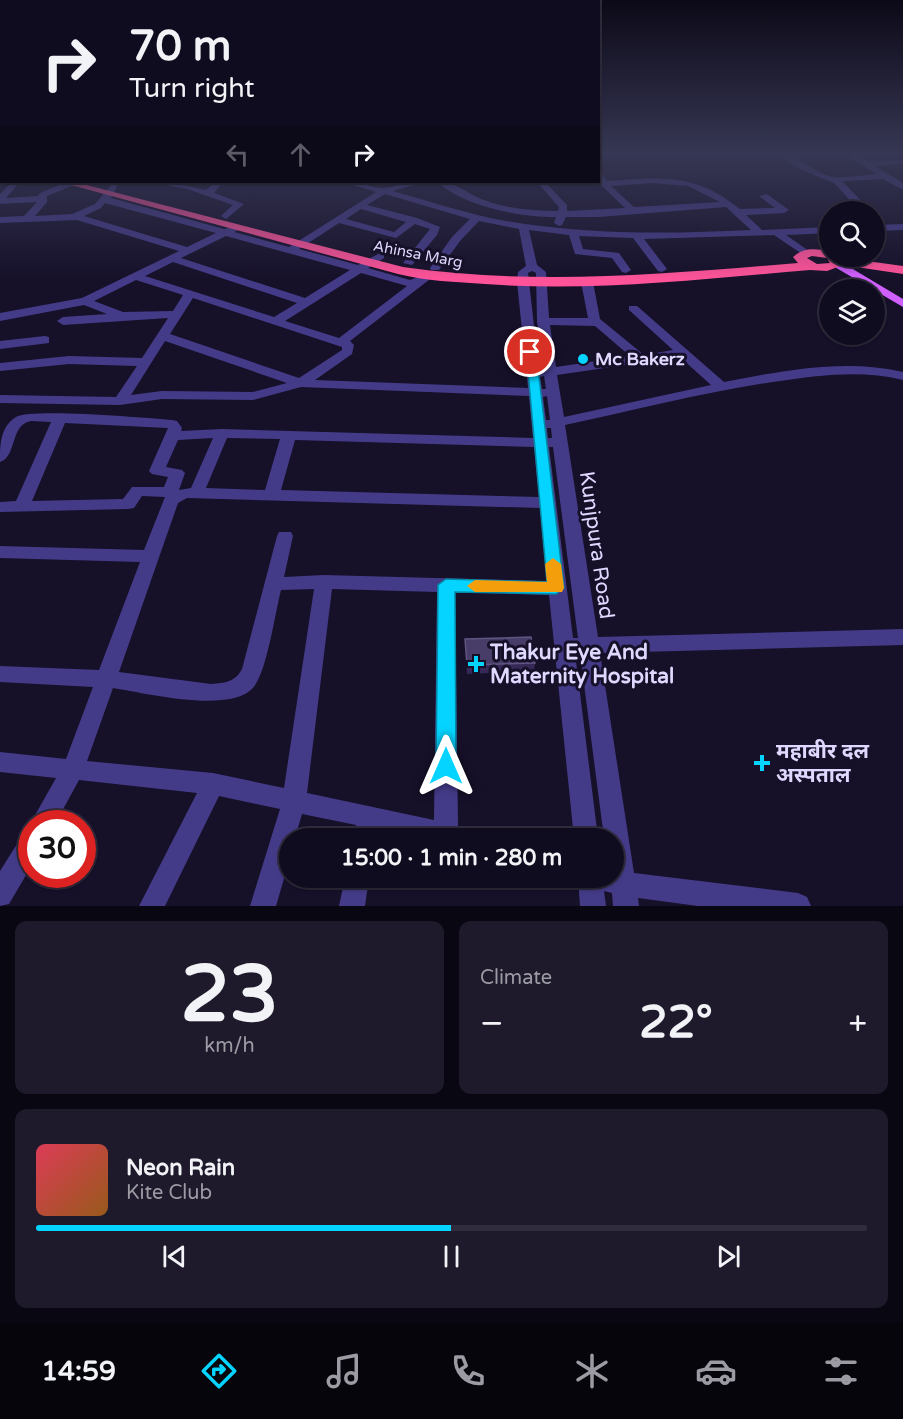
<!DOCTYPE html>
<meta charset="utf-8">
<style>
body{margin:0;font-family:"Varela Round","Noto Sans Devanagari",sans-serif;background:#1e1a2c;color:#f1f3f6;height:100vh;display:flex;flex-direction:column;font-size:22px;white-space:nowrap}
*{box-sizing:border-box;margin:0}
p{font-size:20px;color:#9c9ba4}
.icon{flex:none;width:33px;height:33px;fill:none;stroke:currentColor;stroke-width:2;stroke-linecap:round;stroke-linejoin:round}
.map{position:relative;height:906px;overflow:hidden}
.drawer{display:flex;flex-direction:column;gap:15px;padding:15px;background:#090711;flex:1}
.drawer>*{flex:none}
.hud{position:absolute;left:0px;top:0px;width:600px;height:183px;box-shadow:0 2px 4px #0004,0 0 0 2px #302c3d;background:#100c1f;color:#f1f3f6;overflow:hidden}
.controls{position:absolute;left:819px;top:201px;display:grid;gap:12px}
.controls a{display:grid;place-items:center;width:66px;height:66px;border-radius:50%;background:#100c1f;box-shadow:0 2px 4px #0004,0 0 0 2px #302c3d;font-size:30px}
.speed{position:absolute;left:18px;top:810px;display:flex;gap:12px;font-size:30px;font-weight:700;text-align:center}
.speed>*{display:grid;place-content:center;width:78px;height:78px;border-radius:50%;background:#100c1f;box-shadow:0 2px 4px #0004,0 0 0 2px #302c3d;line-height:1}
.speed .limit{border:9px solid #d22;background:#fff;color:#111}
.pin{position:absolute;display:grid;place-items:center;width:51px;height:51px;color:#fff;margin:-26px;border:3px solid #fff;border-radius:50%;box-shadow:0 2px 6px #0007}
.me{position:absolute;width:66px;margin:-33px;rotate:0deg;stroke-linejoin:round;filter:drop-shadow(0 0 4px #0008)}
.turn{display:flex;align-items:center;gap:21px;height:126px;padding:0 30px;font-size:27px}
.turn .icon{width:78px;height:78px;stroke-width:2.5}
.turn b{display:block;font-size:42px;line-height:51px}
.lanes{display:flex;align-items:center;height:57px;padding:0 30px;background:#0003;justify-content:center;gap:30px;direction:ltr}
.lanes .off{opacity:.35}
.big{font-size:45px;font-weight:800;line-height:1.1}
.drawer .tile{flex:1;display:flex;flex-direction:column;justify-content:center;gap:9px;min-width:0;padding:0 21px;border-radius:12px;background:#1e1a2c}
.drawer .dial{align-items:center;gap:0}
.dial b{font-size:78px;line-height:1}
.song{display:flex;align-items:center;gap:18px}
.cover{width:72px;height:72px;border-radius:9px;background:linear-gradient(135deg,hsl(350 70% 55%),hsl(30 70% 35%))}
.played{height:6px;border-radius:3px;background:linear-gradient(90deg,#04d4ff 50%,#302c3d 50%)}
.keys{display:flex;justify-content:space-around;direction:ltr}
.heat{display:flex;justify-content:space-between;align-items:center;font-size:33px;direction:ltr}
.drawer .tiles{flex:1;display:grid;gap:15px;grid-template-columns:1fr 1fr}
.tile:last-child{grid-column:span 2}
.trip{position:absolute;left:279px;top:828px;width:345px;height:60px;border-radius:30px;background:#100c1f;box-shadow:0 2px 4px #0004,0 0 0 2px #302c3d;font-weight:800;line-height:60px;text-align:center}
.menu{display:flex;height:96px;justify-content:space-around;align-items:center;background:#06050c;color:#9c9ba4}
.menu .icon{width:42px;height:42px}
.menu .on{color:#04d4ff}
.menu b{font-size:27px;color:#f1f3f6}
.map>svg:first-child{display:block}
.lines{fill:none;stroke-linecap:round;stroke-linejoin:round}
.minor{fill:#443b88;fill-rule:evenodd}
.major{fill:#cf5fff;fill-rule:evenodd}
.highway{fill:#ff5399;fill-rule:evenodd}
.wall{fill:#362957}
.building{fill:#483c69;stroke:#605480;stroke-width:1.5}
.route{fill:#04d4ff;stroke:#038aa6;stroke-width:1.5}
.slow{fill:#f59e0b}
.poi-dot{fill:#04d4ff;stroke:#161029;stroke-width:2}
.labels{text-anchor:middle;stroke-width:6;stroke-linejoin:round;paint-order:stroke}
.far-street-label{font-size:15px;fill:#dfd8ff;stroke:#161029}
.poi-label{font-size:18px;font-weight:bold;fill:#dfd8ff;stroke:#161029;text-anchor:start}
.near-street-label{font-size:21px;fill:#dfd8ff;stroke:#161029}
.near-poi-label{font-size:21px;font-weight:bold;fill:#dfd8ff;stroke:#161029;text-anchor:start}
</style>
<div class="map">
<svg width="903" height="906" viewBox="0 0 903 906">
<rect width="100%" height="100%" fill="#161029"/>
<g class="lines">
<g class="minor">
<path d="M634,153L604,156L600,154L601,153Z"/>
<path d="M778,153C798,153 813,173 833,177C846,178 863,175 876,174L844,153H854L867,161L903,160V164L875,166L903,183V190L883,179L842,181L871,211L861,212L834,183L799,169Z"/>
<path d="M598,168L607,181C664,177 695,173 740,209L775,208L759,196L767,194L789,210L784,213L746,215L762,230L830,227V233L786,235L809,251V255L805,256L774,235L644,239L667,269L662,272L658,271L633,238L579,236L583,249L619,253L631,270L626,273L622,272L612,258L575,254L569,235L529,230L537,265L546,272L549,318H588L581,282L587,279L593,282L600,319L644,355L673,350L629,310V306H637L724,382C781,371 845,358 903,372V380C862,370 821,375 780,381C708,391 637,410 565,425L598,637L903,629V645L600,653L634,873L798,893L807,897L811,906H698L638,898L639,906H613L612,893L604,891L606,906H580L578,878H614V838H604L580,653H575L598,838H574L549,595L455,592L458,826L468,830L472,838H417L378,830L377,838H353L356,825L302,814L295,838H290V858L276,906H250L280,809L219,796L165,906H139L197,793L79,780L55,824H32V827L30,824L56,778L0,772V752L66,759L93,687L0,682V666L99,670L140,562L0,558V546L144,550L165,497L142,496L134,508L128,509L0,512V502L16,501L51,422C45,422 37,421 31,421C10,424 17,457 0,462C0,445 0,427 16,417C31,408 147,418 172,420L177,421L182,428L181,431L222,429L533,438L529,396L301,387L253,400L162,399L120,405L0,403V395L116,397L137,366L69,364L0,371V363L69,356L142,358L168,318L63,325L57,321L63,317L107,314L84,305L0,321V313L82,298L179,251L77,220L0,223V217L24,216L37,202L0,204V194L12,182H20L6,198L38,196L40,193L67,182H74V185L47,196V202L35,216L72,214L95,204L113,183L117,186L111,198L224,229L240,225V229L234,232L289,247L376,192L350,184L349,182C361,182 372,188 383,188C395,187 406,182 418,182L417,184L393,191C431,202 468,214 506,221C588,235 668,234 751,230L726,207L598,217H566L562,225L559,226L554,223L556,217C519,217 466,207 437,182C454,180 468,195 484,200C508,209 533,211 558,211L559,207L537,182H545L567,205V211L625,208L600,184ZM653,183L688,186L720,202L634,207L611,186ZM385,194L470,219L452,237L430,268L431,270H439L460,241L479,221L519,229L526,266L518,272L517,282L528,388L315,380L352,354L354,345L350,341L434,276L429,273L410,280L368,268L384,258V254L380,253L358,265L299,249L339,223L396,238L415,224L430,229L403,263L412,265L437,235L440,227L417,218L367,205ZM105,203L216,233L187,247L84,216L101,208ZM361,209L406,222L394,232L346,219ZM226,236L350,270L305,298L181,258ZM173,262L297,303L274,317L145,276ZM532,271L536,273L537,321L543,369H539L529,282L528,273ZM361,273L407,286L339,338L285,321ZM136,280L183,295L173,311L123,312L94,301ZM193,298L342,347V350L299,378L170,334ZM550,325L595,326L630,356L556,367ZM165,341L287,383L253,392L162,391L131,395ZM680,357L711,385L564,417L557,375ZM544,376L546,389H542L540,377ZM547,396L550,420H546L543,397ZM65,423L168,428L149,471L152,474L168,477L164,487H132L123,499L32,501ZM547,428H551L552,438H548ZM213,438L191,488L179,490L185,473L182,470L166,467L178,440ZM227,438L280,439L265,490L206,488ZM295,440L534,447L539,497L281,490ZM549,447H553L578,638H573ZM187,498L540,508L548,581L324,575L284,577L293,536L291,532H279L277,536L242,669C235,682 225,683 211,684L119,672L178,503ZM314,589L284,788L213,773L87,761L113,688C145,693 229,714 253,688C267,672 275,613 281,590ZM332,589L437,592L434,820L307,793Z"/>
<path d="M0,174H2L0,180Z"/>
<path d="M151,182H169L206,190L215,182H223L214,193L244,204L226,219L221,216L233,205L187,189Z"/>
<path d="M903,224V230L874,231V225Z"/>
<path d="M45,336L49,337V343L0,349V341Z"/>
<path d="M32,829V865L9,904L0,906V871L24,833Z"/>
<path d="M345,878H369L365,906H339Z"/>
</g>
<path class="major" d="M833,262H841L903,299V307L833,266Z"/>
<g class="highway">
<rect x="0" y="160" width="2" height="6"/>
<path d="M60,182H75L403,267C536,286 665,274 798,263L793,257C804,247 815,249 830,251V256L903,266V274L843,265L827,271L810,270C702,279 593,292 485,284C456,282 426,281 398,274ZM812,256L827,258L830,263L817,264L807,258Z"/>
</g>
</g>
<path class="wall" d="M465,639L535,663L534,671L467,674Z"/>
<path class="building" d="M531,637L535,663L467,665L465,639Z"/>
<linearGradient id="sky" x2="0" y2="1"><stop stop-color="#0c0917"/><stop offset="0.55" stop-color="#363754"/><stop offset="1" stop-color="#363754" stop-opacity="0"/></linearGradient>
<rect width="903" height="280" fill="url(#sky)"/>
<path class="route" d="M526,349L536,352L564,588L556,594L455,592L456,766L453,773L446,776L439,773L436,766L438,585L446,579L547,582Z"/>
<path class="slow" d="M553,558L561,564L564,588L562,592H475L467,586L475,580L547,582L545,564Z"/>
<g class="poi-dot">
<circle cx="583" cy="359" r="6"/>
<path d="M473 655h6v6h6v6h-6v6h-6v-6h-6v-6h6z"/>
<path d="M759 754h6v6h6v6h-6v6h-6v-6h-6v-6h6z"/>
</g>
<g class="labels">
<g class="far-street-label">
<text transform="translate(418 254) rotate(11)" y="5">Ahinsa Marg</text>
</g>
<g class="poi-label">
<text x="595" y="365">Mc Bakerz</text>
</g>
<g class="near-street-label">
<text transform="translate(597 545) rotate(82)" y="7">Kunjpura Road</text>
</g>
<g class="near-poi-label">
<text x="490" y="659">Thakur Eye And<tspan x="490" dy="24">Maternity Hospital</tspan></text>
<text x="776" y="758">महाबीर दल<tspan x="776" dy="24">अस्पताल</tspan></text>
</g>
</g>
</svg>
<div class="controls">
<a><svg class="icon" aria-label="search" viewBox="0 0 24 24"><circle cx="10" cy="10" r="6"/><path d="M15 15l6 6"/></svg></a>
<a><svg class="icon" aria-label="layers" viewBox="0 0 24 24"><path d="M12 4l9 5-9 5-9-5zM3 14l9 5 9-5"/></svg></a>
</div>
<div class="speed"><div class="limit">30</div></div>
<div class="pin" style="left:530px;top:352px;background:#d93025"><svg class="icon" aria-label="arrive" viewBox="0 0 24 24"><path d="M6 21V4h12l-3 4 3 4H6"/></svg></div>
<svg class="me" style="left:446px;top:766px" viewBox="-20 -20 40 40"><path d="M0-17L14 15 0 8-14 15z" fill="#04d4ff" stroke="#fff" stroke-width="4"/></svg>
<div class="trip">15:00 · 1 min · 280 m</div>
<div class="hud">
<div class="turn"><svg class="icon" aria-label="right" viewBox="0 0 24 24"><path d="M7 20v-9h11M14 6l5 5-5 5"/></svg><div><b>70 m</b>Turn right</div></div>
<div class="lanes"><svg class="icon off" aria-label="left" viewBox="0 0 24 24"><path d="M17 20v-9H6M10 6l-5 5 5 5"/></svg><svg class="icon off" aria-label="ahead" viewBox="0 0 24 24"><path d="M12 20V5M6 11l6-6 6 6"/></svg><svg class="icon" aria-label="right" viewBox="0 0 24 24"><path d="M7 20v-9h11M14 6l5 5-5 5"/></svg></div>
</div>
</div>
<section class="drawer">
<div class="tiles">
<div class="tile dial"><b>23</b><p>km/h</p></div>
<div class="tile"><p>Climate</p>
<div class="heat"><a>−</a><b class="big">22°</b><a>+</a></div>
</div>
<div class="tile">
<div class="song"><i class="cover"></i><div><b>Neon Rain</b><p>Kite Club</p></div></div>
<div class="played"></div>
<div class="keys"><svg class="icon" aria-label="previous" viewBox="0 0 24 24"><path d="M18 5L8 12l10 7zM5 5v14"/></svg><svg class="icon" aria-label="pause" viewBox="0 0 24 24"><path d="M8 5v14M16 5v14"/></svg><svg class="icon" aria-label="next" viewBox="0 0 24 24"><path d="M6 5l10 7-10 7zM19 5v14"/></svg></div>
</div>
</div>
</section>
<nav class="menu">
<b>14:59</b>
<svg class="icon on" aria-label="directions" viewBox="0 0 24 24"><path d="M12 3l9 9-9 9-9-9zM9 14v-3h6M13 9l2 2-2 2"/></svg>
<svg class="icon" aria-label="music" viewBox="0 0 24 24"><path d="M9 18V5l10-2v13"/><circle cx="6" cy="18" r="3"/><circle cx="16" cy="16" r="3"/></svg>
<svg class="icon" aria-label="phone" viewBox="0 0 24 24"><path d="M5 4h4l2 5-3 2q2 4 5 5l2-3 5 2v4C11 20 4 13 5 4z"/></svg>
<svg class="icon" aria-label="climate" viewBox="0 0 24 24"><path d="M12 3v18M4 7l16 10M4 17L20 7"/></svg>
<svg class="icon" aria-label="car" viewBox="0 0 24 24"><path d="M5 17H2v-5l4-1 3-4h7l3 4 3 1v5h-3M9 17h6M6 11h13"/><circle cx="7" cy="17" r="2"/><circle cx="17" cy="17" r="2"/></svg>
<svg class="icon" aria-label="filters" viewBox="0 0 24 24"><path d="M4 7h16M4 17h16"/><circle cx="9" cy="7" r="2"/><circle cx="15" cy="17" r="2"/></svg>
</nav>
